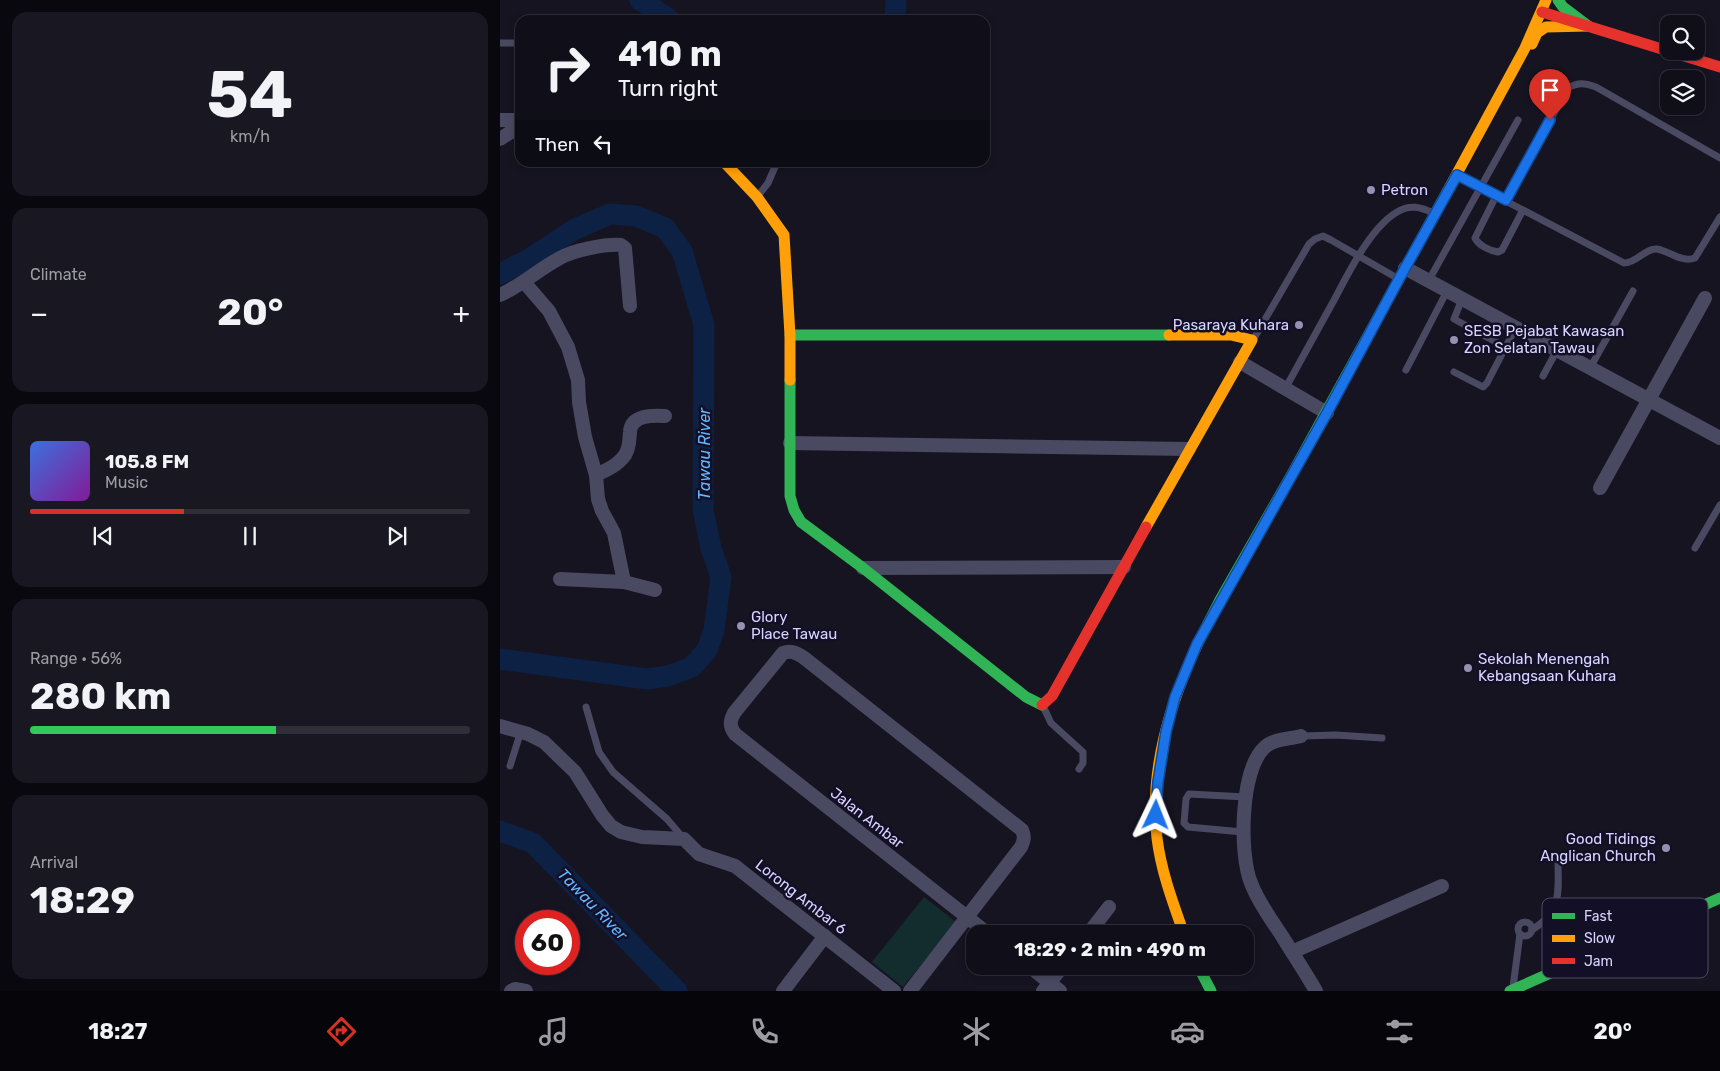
<!DOCTYPE html>
<meta charset="utf-8">
<style>
body{margin:0;font-family:Rubik,sans-serif;background:#191822;color:#f1f3f6;height:100vh;display:flex;flex-direction:column;font-size:19px;white-space:nowrap}
*{box-sizing:border-box;margin:0}
p{font-size:16px;color:#9c9ca2}
.icon{flex:none;width:28px;height:28px;fill:none;stroke:currentColor;stroke-width:2;stroke-linecap:round;stroke-linejoin:round}
.map{position:relative;flex:1;overflow:hidden}
.drawer{display:flex;flex-direction:column;gap:12px;padding:12px;background:#09080e;width:500px}
.drawer>*{flex:none}
.guide{position:absolute;left:15px;top:15px;width:475px;height:152px;border-radius:15px;box-shadow:0 2px 8px #0003,0 0 0 1px #302f38;background:#100f19;color:#f1f3f6;overflow:hidden}
.tools{position:absolute;left:1160px;top:15px;display:grid;gap:10px}
.tools a{display:grid;place-items:center;width:45px;height:45px;border-radius:10px;background:#100f19;box-shadow:0 2px 8px #0003,0 0 0 1px #302f38;font-size:25px}
.speed{position:absolute;left:15px;top:910px;display:flex;gap:10px;font-size:25px;font-weight:700;text-align:center}
.speed>*{display:grid;place-content:center;width:65px;height:65px;border-radius:50%;background:#100f19;box-shadow:0 2px 8px #0003,0 0 0 1px #302f38;line-height:1}
.speed .limit{border:8px solid #d22;background:#fff;color:#111}
.pin{position:absolute;display:grid;place-items:center;width:42px;height:42px;color:#fff;margin:-51px -21px;border-radius:50% 50% 50% 0;rotate:-45deg;box-shadow:0 0 5px #0007}
.pin .icon{rotate:45deg}
.me{position:absolute;width:55px;margin:-28px;rotate:2deg;stroke-linejoin:round;filter:drop-shadow(0 0 4px #0008)}
.turn{display:flex;align-items:center;gap:18px;height:105px;padding:0 20px;font-size:22px}
.turn .icon{width:65px;height:65px;stroke-width:2.5}
.turn b{display:block;font-size:35px;line-height:42px}
.then{display:flex;align-items:center;height:48px;padding:0 20px;background:#0003;gap:10px;font-size:19px}
.big{font-size:38px;font-weight:700;line-height:1.1}
.drawer .card{flex:1;display:flex;flex-direction:column;justify-content:center;gap:8px;min-width:0;padding:0 18px;border-radius:15px;background:#191822}
.drawer .dial{align-items:center;gap:0}
.dial b{font-size:65px;line-height:1}
.song{display:flex;align-items:center;gap:15px}
.cover{width:60px;height:60px;border-radius:8px;background:linear-gradient(135deg,hsl(220 70% 55%),hsl(290 70% 35%))}
.played{height:5px;border-radius:2px;background:linear-gradient(90deg,#d93025 35%,#302f38 35%)}
.keys{display:flex;justify-content:space-around;direction:ltr}
.heat{display:flex;justify-content:space-between;align-items:center;font-size:28px;direction:ltr}
.charge{height:8px;border-radius:4px;background:linear-gradient(90deg,#34c759 56%,#302f38 0)}
.trip{position:absolute;left:466px;top:925px;width:288px;height:50px;border-radius:15px;background:#100f19;box-shadow:0 2px 8px #0003,0 0 0 1px #302f38;font-weight:700;line-height:50px;text-align:center}
.dock{display:flex;height:80px;justify-content:space-around;align-items:center;background:#06060a;color:#9c9ca2}
.dock .icon{width:35px;height:35px}
.dock .on{color:#d93025}
.dock b{font-size:22px;color:#f1f3f6}
main{display:flex;flex:1;min-height:0}
.map>svg:first-child{display:block}
.green{fill:#132c2d}
.lines{fill:none;stroke-linecap:round;stroke-linejoin:round}
.river{stroke:#0d2144;stroke-width:21}
.lane{stroke:#4a4962;stroke-width:7}
.street{stroke:#4a4962;stroke-width:14}
.fast{stroke:#30b455;stroke-width:11}
.slow{stroke:#ff9f0a;stroke-width:11}
.jam{stroke:#e5322d;stroke-width:11}
.route-casing{stroke:#114b97;stroke-width:12}
.route{stroke:#1a73e8;stroke-width:9}
.poi-dot{fill:#9591b1;stroke:#130f26;stroke-width:2}
.labels{text-anchor:middle;stroke-width:5;stroke-linejoin:round;paint-order:stroke}
.poi-label{font-size:15px;fill:#d9d4ff;stroke:#130f26;text-anchor:start}
.street-label{font-size:15px;fill:#d9d4ff;stroke:#130f26}
.water-label{font-size:16px;font-style:italic;fill:#62b6ff;stroke:#130f26}
.key{fill:#130f26;stroke:#4e4a67;stroke-width:1}
.key-label{font-size:14px;fill:#d9d4ff}
</style>
<main>
<section class="drawer">
<div class="card dial"><b>54</b><p>km/h</p></div>
<div class="card"><p>Climate</p>
<div class="heat"><a>−</a><b class="big">20°</b><a>+</a></div>
</div>
<div class="card">
<div class="song"><i class="cover"></i><div><b>105.8 FM</b><p>Music</p></div></div>
<div class="played"></div>
<div class="keys"><svg class="icon" aria-label="previous" viewBox="0 0 24 24"><path d="M18 5L8 12l10 7zM5 5v14"/></svg><svg class="icon" aria-label="pause" viewBox="0 0 24 24"><path d="M8 5v14M16 5v14"/></svg><svg class="icon" aria-label="next" viewBox="0 0 24 24"><path d="M6 5l10 7-10 7zM19 5v14"/></svg></div>
</div>
<div class="card"><p>Range · 56%</p><b class="big">280 km</b><div class="charge"></div></div>
<div class="card"><p>Arrival</p><b class="big">18:29</b></div>
</section>
<div class="map">
<svg width="1220" height="991" viewBox="0 0 1220 991">
<rect width="100%" height="100%" fill="#161421"/>
<path class="green" d="M424,897L456,922L403,987L372,962Z"/>
<g class="lines">
<g class="river">
<path d="M140,0L170,20"/>
<path d="M395,20L396,0"/>
<path d="M0,274L29,259L75,229L110,214L136,216L165,228L182,251L204,325L203,510L211,548L221,577L214,630L207,650L192,667L168,676L147,679L0,659"/>
<path d="M0,831L33,843L177,991"/>
</g>
<g class="lane">
<path d="M0,43H20"/>
<path d="M960,177L1124,263C1137,263 1145,248 1157,249C1169,251 1182,263 1195,258L1220,217"/>
<path d="M996,196L975,238C978,245 990,251 998,252L1002,250L1023,210"/>
<path d="M257,197L268,183L277,162"/>
<path d="M1006,200L1068,88C1078,82 1085,83 1096,87L1220,158"/>
<path d="M929,280L1018,120"/>
<path d="M962,299L954,319L1005,347"/>
<path d="M753,340L809,244L815,239L823,236L831,240L897,278"/>
<path d="M1090,368L1133,291"/>
<path d="M906,370L947,291"/>
<path d="M954,372L983,387L987,383L1016,327"/>
<path d="M1043,376L1057,350"/>
<path d="M785,389C801,360 817,331 833,302C848,274 870,228 897,212C910,204 921,207 933,213"/>
<path d="M1195,548L1220,505"/>
<path d="M543,706L551,723L583,752V763L579,769"/>
<path d="M86,707L99,752L113,772L167,819L184,839"/>
<path d="M801,736L836,735L882,738"/>
<path d="M10,766L21,731"/>
<path d="M743,832L688,827L684,823L686,799L689,794L746,797"/>
<circle cx="1025" cy="929" r="7"/>
<path d="M1032,930C1063,910 1058,893 1058,860"/>
<path d="M1013,987L1020,934"/>
</g>
<g class="street">
<path d="M0,120H20"/>
<path d="M0,139L20,126"/>
<path d="M905,268L1220,438"/>
<path d="M24,282L49,311L68,347L78,380L79,402L85,437L96,475L98,499L102,511L114,533L124,582"/>
<path d="M0,295C22,285 39,269 60,258C74,250 105,244 121,245L125,248L130,306"/>
<path d="M740,362L827,413"/>
<path d="M290,443L689,449"/>
<path d="M96,475C107,470 118,465 125,455C130,447 129,441 130,432C131,415 152,415 165,416"/>
<path d="M1100,488L1205,298"/>
<path d="M363,568L624,567"/>
<path d="M60,579L124,582L155,590"/>
<path d="M0,726L28,734L44,742L75,772L102,815L111,826L121,832L142,837L184,839L199,854L235,866L394,991"/>
<path d="M801,736C790,739 773,739 765,747C740,769 739,854 751,883C758,902 771,919 782,936C793,954 805,972 816,991"/>
<path d="M588,934L609,907"/>
<path d="M792,952L942,886"/>
<path d="M529,966L560,991"/>
<path d="M11,991L15,989L26,991"/>
<path d="M283,991L325,936"/>
<path d="M410,991L521,847C524,841 525,837 522,830L303,657C296,653 291,650 283,653L234,713C230,721 229,726 235,734L467,917L488,934"/>
<path d="M543,991L563,966"/>
</g>
<g class="fast">
<path d="M1058,0L1063,7L1088,26"/>
<path d="M290,335H669"/>
<path d="M290,380V496L294,510L301,522L363,568L526,697L542,705"/>
<path d="M697,645L720,600L792,474L947,192"/>
<path d="M698,966L711,991"/>
<path d="M1010,991L1220,898"/>
</g>
<g class="slow">
<path d="M1032,44L1037,33L1046,27L1088,26"/>
<path d="M224,162L257,197L284,235L290,335V380"/>
<path d="M947,192L1025,48L1046,0"/>
<path d="M646,527L752,340L731,335H669"/>
<path d="M684,934C673,903 661,871 657,838C649,773 670,703 697,645"/>
</g>
<g class="jam">
<path d="M1042,12L1220,67"/>
<path d="M542,705L552,696L646,527"/>
</g>
</g>
<g class="lines">
<g class="route-casing">
<path id="route" d="M656,815L658,782L666,732L675,697L697,644L827,413L899,279L957,175L1006,200L1050,120"/>
</g>
<use href="#route" class="route"/>
</g>
<g class="poi-dot">
<circle cx="871" cy="190" r="5"/>
<circle cx="799" cy="325" r="5"/>
<circle cx="954" cy="340" r="5"/>
<circle cx="241" cy="626" r="5"/>
<circle cx="968" cy="668" r="5"/>
<circle cx="1166" cy="848" r="5"/>
</g>
<g class="labels">
<g class="poi-label">
<text x="881" y="195">Petron</text>
<text x="789" y="330" text-anchor="end">Pasaraya Kuhara</text>
<text x="964" y="336">SESB Pejabat Kawasan<tspan x="964" dy="17">Zon Selatan Tawau</tspan></text>
<text x="251" y="622">Glory<tspan x="251" dy="17">Place Tawau</tspan></text>
<text x="978" y="664">Sekolah Menengah<tspan x="978" dy="17">Kebangsaan Kuhara</tspan></text>
<text x="1156" y="844" text-anchor="end">Good Tidings<tspan x="1156" dy="17">Anglican Church</tspan></text>
</g>
<g class="street-label">
<text transform="translate(367 818) rotate(38)" y="5">Jalan Ambar</text>
<text transform="translate(301 897) rotate(38)" y="5">Lorong Ambar 6</text>
</g>
<g class="water-label">
<text transform="translate(204 454) rotate(-90)" y="6">Tawau River</text>
<text transform="translate(93 904) rotate(46)" y="6">Tawau River</text>
</g>
</g>
<rect x="1042" y="898" width="166" height="80" rx="8" class="key"/>
<rect x="1052" y="913" width="23" height="6" fill="#30b455"/>
<rect x="1052" y="935" width="23" height="7" fill="#ff9f0a"/>
<rect x="1052" y="958" width="23" height="6" fill="#e5322d"/>
<g class="key-label">
<text x="1084" y="921">Fast</text>
<text x="1084" y="943">Slow</text>
<text x="1084" y="966">Jam</text>
</g>
</svg>
<div class="tools">
<a><svg class="icon" aria-label="search" viewBox="0 0 24 24"><circle cx="10" cy="10" r="6"/><path d="M15 15l6 6"/></svg></a>
<a><svg class="icon" aria-label="layers" viewBox="0 0 24 24"><path d="M12 4l9 5-9 5-9-5zM3 14l9 5 9-5"/></svg></a>
</div>
<div class="speed"><div class="limit">60</div></div>
<div class="pin" style="left:1050px;top:120px;background:#d93025"><svg class="icon" aria-label="arrive" viewBox="0 0 24 24"><path d="M6 21V4h12l-3 4 3 4H6"/></svg></div>
<svg class="me" style="left:656px;top:815px" viewBox="-20 -20 40 40"><path d="M0-17L14 15 0 8-14 15z" fill="#1a73e8" stroke="#fff" stroke-width="4"/></svg>
<div class="trip">18:29 · 2 min · 490 m</div>
<div class="guide">
<div class="turn"><svg class="icon" aria-label="right" viewBox="0 0 24 24"><path d="M7 20v-9h11M14 6l5 5-5 5"/></svg><div><b>410 m</b>Turn right</div></div>
<div class="then">Then<svg class="icon" aria-label="left" viewBox="0 0 24 24"><path d="M17 20v-9H6M10 6l-5 5 5 5"/></svg></div>
</div>
</div>
</main>
<nav class="dock">
<b>18:27</b>
<svg class="icon on" aria-label="directions" viewBox="0 0 24 24"><path d="M12 3l9 9-9 9-9-9zM9 14v-3h6M13 9l2 2-2 2"/></svg>
<svg class="icon" aria-label="music" viewBox="0 0 24 24"><path d="M9 18V5l10-2v13"/><circle cx="6" cy="18" r="3"/><circle cx="16" cy="16" r="3"/></svg>
<svg class="icon" aria-label="phone" viewBox="0 0 24 24"><path d="M5 4h4l2 5-3 2q2 4 5 5l2-3 5 2v4C11 20 4 13 5 4z"/></svg>
<svg class="icon" aria-label="climate" viewBox="0 0 24 24"><path d="M12 3v18M4 7l16 10M4 17L20 7"/></svg>
<svg class="icon" aria-label="car" viewBox="0 0 24 24"><path d="M5 17H2v-5l4-1 3-4h7l3 4 3 1v5h-3M9 17h6M6 11h13"/><circle cx="7" cy="17" r="2"/><circle cx="17" cy="17" r="2"/></svg>
<svg class="icon" aria-label="filters" viewBox="0 0 24 24"><path d="M4 7h16M4 17h16"/><circle cx="9" cy="7" r="2"/><circle cx="15" cy="17" r="2"/></svg>
<b>20°</b>
</nav>
